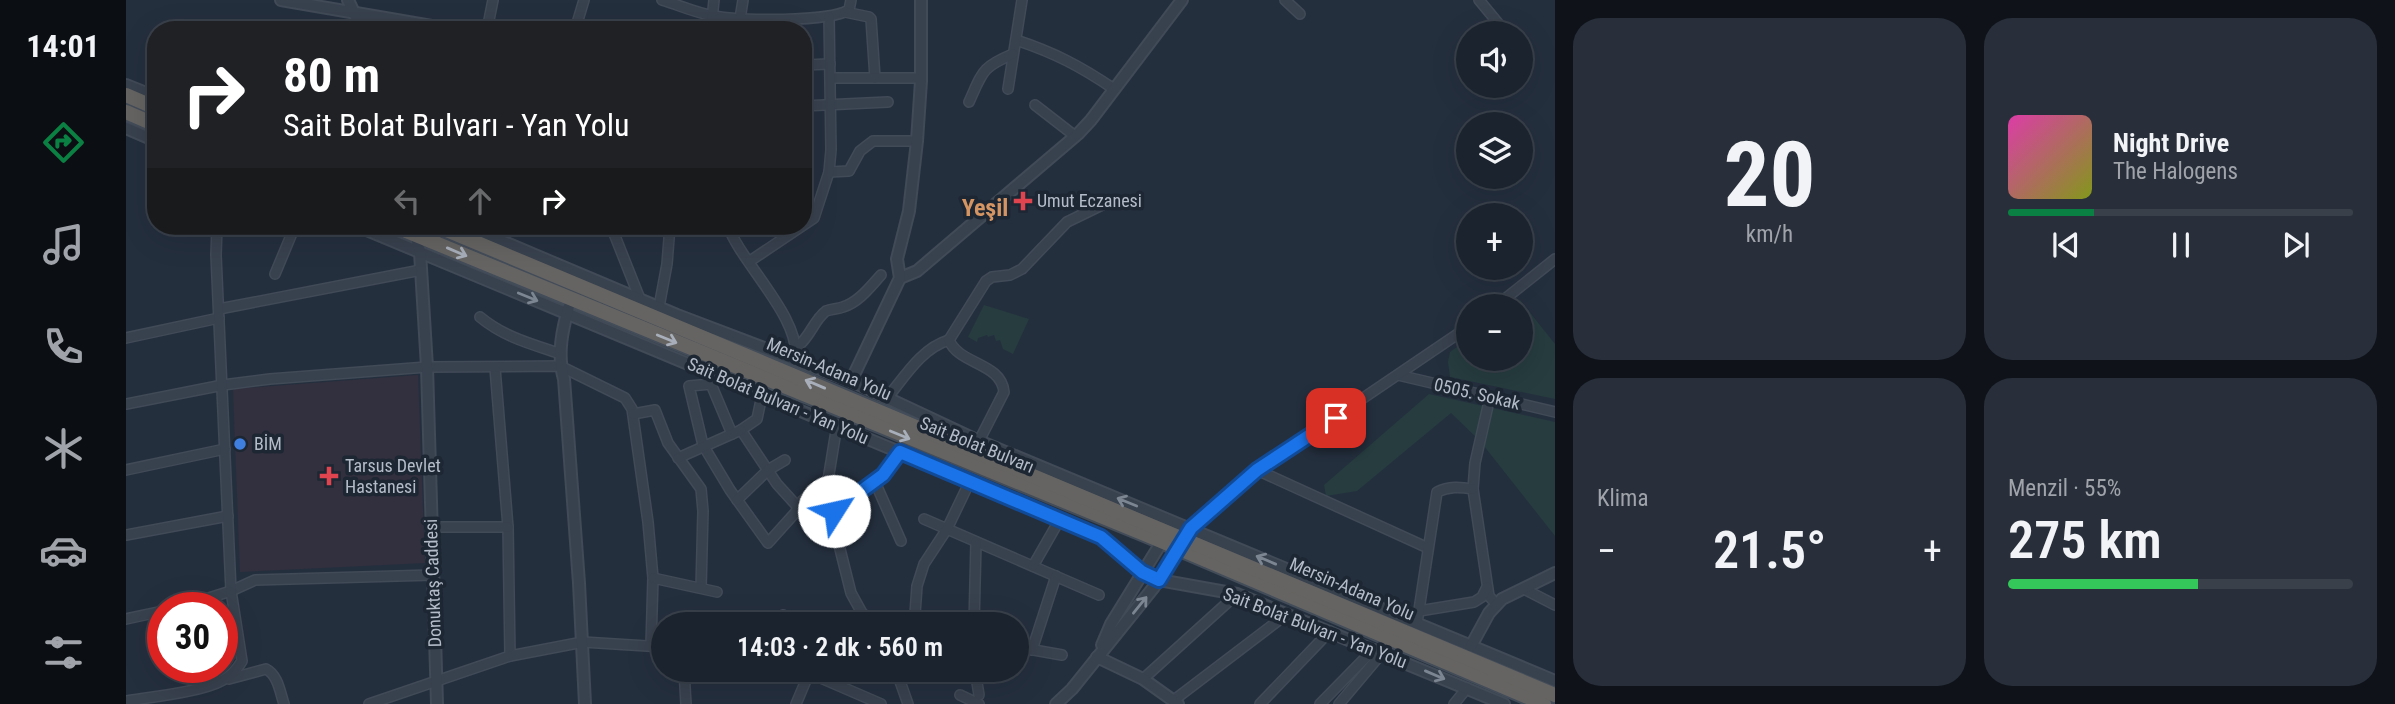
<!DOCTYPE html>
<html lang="tr">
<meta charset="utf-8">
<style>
body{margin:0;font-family:"Roboto Condensed",sans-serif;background:#282f3a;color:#f1f3f6;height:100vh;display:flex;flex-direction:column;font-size:26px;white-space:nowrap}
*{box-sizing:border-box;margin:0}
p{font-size:23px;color:#a0a4aa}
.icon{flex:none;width:38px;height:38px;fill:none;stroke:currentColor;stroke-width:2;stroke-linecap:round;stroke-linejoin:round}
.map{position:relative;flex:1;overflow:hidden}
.drawer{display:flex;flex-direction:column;gap:18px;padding:18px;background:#0f1319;width:840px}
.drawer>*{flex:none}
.banner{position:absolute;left:21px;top:21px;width:665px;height:214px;border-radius:28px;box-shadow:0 7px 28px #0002,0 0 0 2px #39404a;background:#202124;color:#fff;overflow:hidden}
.controls{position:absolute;left:1330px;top:21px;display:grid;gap:14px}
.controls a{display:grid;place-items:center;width:77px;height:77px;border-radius:50%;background:#1b232e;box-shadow:0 7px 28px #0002,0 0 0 2px #39404a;font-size:35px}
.speed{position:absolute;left:21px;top:592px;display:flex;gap:14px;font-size:35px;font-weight:700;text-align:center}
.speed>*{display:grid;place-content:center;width:91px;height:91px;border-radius:50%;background:#1b232e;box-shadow:0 7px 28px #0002,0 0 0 2px #39404a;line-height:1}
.speed .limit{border:10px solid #d22;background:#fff;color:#111}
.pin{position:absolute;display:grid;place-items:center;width:60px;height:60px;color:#fff;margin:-30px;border-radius:14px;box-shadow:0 4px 10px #0006}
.me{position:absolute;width:77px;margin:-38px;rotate:55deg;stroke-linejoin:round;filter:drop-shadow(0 0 5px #0008)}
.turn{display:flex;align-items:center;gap:24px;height:147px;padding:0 21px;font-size:32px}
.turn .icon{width:91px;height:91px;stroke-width:2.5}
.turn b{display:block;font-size:49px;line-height:60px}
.lanes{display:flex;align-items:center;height:66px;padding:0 21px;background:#0003;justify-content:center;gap:35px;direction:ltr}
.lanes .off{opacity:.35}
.big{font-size:52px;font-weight:600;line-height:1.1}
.drawer .widget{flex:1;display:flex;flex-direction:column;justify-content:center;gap:10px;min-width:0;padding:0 24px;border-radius:28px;background:#282f3a}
.drawer .dial{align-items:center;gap:0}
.dial b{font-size:91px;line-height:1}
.song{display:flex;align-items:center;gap:21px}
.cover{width:84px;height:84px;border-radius:10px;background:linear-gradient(135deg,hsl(320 70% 55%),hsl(70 70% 35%))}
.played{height:7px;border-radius:4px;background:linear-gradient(90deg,#0b8043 25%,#39404a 25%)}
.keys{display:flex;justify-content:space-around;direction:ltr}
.heat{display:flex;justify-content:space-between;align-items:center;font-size:38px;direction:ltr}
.charge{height:10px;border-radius:5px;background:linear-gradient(90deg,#34c759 55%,#39404a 0)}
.drawer .tiles{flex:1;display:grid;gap:18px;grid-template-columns:repeat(2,1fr)}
.trip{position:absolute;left:525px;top:612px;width:378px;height:70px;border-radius:35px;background:#1b232e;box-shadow:0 7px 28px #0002,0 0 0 2px #39404a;font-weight:600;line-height:70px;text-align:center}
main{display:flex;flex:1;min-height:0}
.dock{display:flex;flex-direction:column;width:126px;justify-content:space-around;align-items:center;background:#0b0e12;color:#a0a4aa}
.dock .icon{width:49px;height:49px}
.dock .selected{color:#0b8043}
.dock b{font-size:32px;color:#f1f3f6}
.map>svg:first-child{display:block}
.medical{fill:#32303f}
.green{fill:#263c3f}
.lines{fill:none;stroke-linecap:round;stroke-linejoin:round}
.minor-casing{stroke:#414a57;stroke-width:12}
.tertiary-casing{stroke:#414a57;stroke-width:14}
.trunk-casing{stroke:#434c59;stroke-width:18}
.minor{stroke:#38414e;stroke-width:9}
.tertiary{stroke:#38414e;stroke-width:10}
.trunk{stroke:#656462;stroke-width:14}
.oneway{stroke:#a8afba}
.oneway2{stroke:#7c8592}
.route-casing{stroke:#114b97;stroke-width:18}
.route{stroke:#1a73e8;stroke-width:12}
.health-dot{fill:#e0444e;stroke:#1d2633;stroke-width:2.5}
.shop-dot{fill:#3f7fe0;stroke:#1d2633;stroke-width:2.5}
.labels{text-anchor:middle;stroke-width:7;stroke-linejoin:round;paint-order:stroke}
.poi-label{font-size:18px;fill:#b4bcc9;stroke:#1d2633;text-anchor:start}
.street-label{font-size:18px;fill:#b4bcc9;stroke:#1d2633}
.district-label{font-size:24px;font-weight:bold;fill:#d59563;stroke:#1d2633}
</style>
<main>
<nav class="dock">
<b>14:01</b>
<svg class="icon selected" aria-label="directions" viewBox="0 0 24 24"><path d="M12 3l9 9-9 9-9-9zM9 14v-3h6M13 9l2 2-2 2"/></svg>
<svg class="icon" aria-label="music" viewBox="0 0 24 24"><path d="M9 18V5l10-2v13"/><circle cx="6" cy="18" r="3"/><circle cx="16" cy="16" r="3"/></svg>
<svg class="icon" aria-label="phone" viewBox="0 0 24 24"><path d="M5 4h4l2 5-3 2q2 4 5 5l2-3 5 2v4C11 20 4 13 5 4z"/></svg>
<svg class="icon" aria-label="climate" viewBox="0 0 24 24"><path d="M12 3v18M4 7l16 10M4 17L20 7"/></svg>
<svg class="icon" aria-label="car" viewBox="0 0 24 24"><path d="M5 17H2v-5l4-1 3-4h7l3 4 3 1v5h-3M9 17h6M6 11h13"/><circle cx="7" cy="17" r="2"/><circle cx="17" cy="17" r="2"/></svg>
<svg class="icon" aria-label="filters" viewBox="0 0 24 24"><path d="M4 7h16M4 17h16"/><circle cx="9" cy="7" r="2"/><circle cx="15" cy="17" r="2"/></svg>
</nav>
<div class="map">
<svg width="1429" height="704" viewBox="0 0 1429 704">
<rect width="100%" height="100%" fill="#242f3e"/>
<path class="medical" d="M292,375L299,563L114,572L107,389Z"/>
<g class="green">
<path d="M364,226H425L391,237Z"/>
<path d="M1394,300L1429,344V399L1324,377L1322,362L1324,352L1342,339V359H1395V306H1386Z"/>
<path d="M858,305L903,319L887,354L877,349L874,340L870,341L868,335L862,337L861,335L852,338L851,342L842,337Z"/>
<path d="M1303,394L1429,422V536L1354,441L1325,413L1231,491L1200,496L1198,485Z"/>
</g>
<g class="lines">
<g class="minor-casing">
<g id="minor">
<path d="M536,0C553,5 570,13 588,16C613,21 703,22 723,10L725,0"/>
<path d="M1159,0L1174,14"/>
<path d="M1353,0L1372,23"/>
<path d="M719,12L743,17L745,19L749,78"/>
<path d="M614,19L617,0"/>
<path d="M361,30L367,0"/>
<path d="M449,30L458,0"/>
<path d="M585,30L588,0"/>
<path d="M890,40C929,53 954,66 988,89"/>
<path d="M677,65L704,64"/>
<path d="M704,78H795"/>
<path d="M882,89L896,0"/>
<path d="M843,102C857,71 856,67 887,54"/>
<path d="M909,105L949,136"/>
<path d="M677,106L762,102"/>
<path d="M703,172L723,171L734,151L747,141H791"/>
<path d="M485,226L514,299"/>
<path d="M602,226C615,263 677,320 669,360"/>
<path d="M624,261L688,218L703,172L705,150L703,17"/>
<path d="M149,274L169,226"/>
<path d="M1370,306L1429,259"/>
<path d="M533,307L541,264L544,226"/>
<path d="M93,309L295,270"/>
<path d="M354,317C378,337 405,344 435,354"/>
<path d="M0,338L93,318"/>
<path d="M672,346C684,337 688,320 700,311C705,309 712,309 717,307C733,302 744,287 755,275"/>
<path d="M369,368L382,527L384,656"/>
<path d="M1272,375L1429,412"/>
<path d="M586,381L585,384L606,434"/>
<path d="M585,384L563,386L577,445L604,490L642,543L669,513L676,501L702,480"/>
<path d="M636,395L631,419L615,430L651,484L671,506"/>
<path d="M762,397C779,376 796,348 823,340"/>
<path d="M1364,397L1349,463L1347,489L1363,596L1371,605"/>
<path d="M0,404L97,385L144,379L301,367L434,366L499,398L506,409L522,522L527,578L525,645"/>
<path d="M507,414L529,410L542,443L575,489L577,511L575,588"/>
<path d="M711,425L702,480L714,549L725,593L736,613L751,625"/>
<path d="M853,441L878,392C875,362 833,365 823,340L860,281L866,277L884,275L896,269L941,222L976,205"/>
<path d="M552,458L615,430"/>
<path d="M0,470L99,449"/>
<path d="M1131,470L1302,548"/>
<path d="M749,482L775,541"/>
<path d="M611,500L642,470L659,460"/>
<path d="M708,511L757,475L774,452"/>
<path d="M798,519L973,595"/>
<path d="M306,527H382"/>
<path d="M1065,528L1131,470L1342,327"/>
<path d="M0,535L102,516"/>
<path d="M907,566L934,519"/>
<path d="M527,578L591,592"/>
<path d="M1398,589L1429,605"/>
<path d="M54,607L105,591L129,580L307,575"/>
<path d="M1293,611L1348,602L1356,597L1361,587"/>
<path d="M657,615L658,625"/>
<path d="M0,619L37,611"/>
<path d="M1291,623L1311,492C1323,486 1334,487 1347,489"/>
<path d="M729,625L736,613"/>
<path d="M791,625L789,614L791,586L798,564L821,529L844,481"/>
<path d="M848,625L850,542"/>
<path d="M891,647L936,655"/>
<path d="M906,650L930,576"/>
<path d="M558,670L560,704"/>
<path d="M657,670L681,678"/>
<path d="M770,670L782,704"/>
<path d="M849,670L853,695"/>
<path d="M688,675L755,704"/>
<path d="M103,679L140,669C152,675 154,692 158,704"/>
<path d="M1017,679L1111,594"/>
<path d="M834,695L853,704"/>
<path d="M1048,700L1161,614"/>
<path d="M0,701C26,697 76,692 97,680C106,676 111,669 116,661L105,591L90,255L91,226"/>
<path d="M243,704L384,656L457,642L537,647"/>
<path d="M670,704L681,678L694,670"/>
<path d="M1134,704L1204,631"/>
<path d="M1194,704L1248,649"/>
<path d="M1213,704L1256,653"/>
<path d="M1328,704L1341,688"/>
</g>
</g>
<g class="tertiary-casing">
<g id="tertiary">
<path d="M155,0L329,30"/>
<path d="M222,0L236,30"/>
<path d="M0,85L30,97"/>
<path d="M0,128L30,141"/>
<path d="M231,226L934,519L975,537L1016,572L1033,580L1111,594L1378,704"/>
<path d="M287,226L294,252L301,367L311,704"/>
<path d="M340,226L551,315L725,381L853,441L1429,681"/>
<path d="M774,278L791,271L952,134L965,120L1056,0"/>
<path d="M443,306C436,330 431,355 438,379L453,583L459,704"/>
<path d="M725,381L774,278L771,259L783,211L791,141L795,81V0"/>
<path d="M976,645L985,624L1040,535"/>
<path d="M1345,646L1363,613L1376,599L1429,573"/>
<path d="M971,657L1017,679L1052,704"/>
<path d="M930,704L946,689L1028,587L1055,544"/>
</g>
</g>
<g class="trunk-casing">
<g id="trunk">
<path d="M0,95L30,108"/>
<path d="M0,112L30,125"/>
<path d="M268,226L1021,535L1418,704"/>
<path d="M311,226L1429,695"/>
</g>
</g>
<use href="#minor" class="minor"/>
<use href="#tertiary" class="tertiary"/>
<use href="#trunk" class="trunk"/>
</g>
<defs><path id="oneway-shaft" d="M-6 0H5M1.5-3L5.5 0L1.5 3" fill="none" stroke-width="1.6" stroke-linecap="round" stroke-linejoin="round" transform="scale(1.75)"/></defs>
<g class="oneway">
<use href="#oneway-shaft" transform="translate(331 252) rotate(23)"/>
<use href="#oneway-shaft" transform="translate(541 339) rotate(22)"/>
<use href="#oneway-shaft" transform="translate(689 384) rotate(-157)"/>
<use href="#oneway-shaft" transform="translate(774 435) rotate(22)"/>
</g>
<g class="oneway2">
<use href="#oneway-shaft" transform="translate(402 297) rotate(22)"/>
<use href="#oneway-shaft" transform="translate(1001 502) rotate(-158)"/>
<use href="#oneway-shaft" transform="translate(1140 560) rotate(-157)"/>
<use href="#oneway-shaft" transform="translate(1014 605) rotate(-51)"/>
<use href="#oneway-shaft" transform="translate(1309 675) rotate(23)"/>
</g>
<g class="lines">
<g class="route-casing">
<path id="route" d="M708,511L757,475L774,452L975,537L1016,572L1033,580L1065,528L1131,470L1210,418"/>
</g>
<use href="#route" class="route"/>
</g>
<g class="health-dot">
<path d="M893.5 190.5h7v7h7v7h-7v7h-7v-7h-7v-7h7z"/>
<path d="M199.5 465.5h7v7h7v7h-7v7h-7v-7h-7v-7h7z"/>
</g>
<circle class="shop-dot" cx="114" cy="444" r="7"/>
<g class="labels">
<g class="poi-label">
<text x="911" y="207">Umut Eczanesi</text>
<text x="128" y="450">BİM</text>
<text x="219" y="472">Tarsus Devlet<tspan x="219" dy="21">Hastanesi</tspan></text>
</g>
<g class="street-label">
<text transform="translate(703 369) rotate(23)" y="6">Mersin-Adana Yolu</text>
<text transform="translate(1351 394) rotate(13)" y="6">0505. Sokak</text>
<text transform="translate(652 401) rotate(23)" y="6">Sait Bolat Bulvarı - Yan Yolu</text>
<text transform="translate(851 445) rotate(22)" y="6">Sait Bolat Bulvarı</text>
<text transform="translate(307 583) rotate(-92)" y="6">Donuktaş Caddesi</text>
<text transform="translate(1226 589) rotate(23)" y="6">Mersin-Adana Yolu</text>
<text transform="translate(1189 628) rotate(21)" y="6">Sait Bolat Bulvarı - Yan Yolu</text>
</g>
<g class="district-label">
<text x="859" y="216">Yeşil</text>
</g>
</g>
</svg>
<div class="controls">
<a><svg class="icon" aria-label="sound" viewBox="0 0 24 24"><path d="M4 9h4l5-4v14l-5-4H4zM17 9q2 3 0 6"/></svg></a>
<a><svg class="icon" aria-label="layers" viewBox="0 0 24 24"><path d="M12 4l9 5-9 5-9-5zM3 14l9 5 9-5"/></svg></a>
<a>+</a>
<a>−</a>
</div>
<div class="speed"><div class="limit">30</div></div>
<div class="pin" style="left:1210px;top:418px;background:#d93025"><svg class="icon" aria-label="arrive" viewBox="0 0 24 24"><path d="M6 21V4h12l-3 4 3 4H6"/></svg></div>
<svg class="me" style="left:708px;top:511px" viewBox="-20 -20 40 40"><circle r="19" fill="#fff"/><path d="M0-13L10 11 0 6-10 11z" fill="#1a73e8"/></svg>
<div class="trip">14:03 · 2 dk · 560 m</div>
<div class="banner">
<div class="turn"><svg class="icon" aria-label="right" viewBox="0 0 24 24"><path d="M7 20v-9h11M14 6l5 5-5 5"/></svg><div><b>80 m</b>Sait Bolat Bulvarı - Yan Yolu</div></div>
<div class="lanes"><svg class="icon off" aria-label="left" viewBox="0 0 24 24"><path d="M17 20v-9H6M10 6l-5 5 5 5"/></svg><svg class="icon off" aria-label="ahead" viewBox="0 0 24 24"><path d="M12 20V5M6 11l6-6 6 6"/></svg><svg class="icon" aria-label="right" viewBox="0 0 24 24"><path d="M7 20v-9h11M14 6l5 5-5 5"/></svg></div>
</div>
</div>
<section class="drawer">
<div class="tiles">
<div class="widget dial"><b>20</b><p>km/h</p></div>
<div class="widget">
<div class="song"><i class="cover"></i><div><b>Night Drive</b><p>The Halogens</p></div></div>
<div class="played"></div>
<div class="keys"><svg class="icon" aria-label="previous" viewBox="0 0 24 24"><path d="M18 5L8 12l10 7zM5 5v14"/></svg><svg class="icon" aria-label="pause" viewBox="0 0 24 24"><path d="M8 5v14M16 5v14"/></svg><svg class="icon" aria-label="next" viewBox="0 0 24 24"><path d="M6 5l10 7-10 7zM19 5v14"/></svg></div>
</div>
<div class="widget"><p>Klima</p>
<div class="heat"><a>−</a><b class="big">21.5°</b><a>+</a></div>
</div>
<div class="widget"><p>Menzil · 55%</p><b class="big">275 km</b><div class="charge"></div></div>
</div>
</section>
</main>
